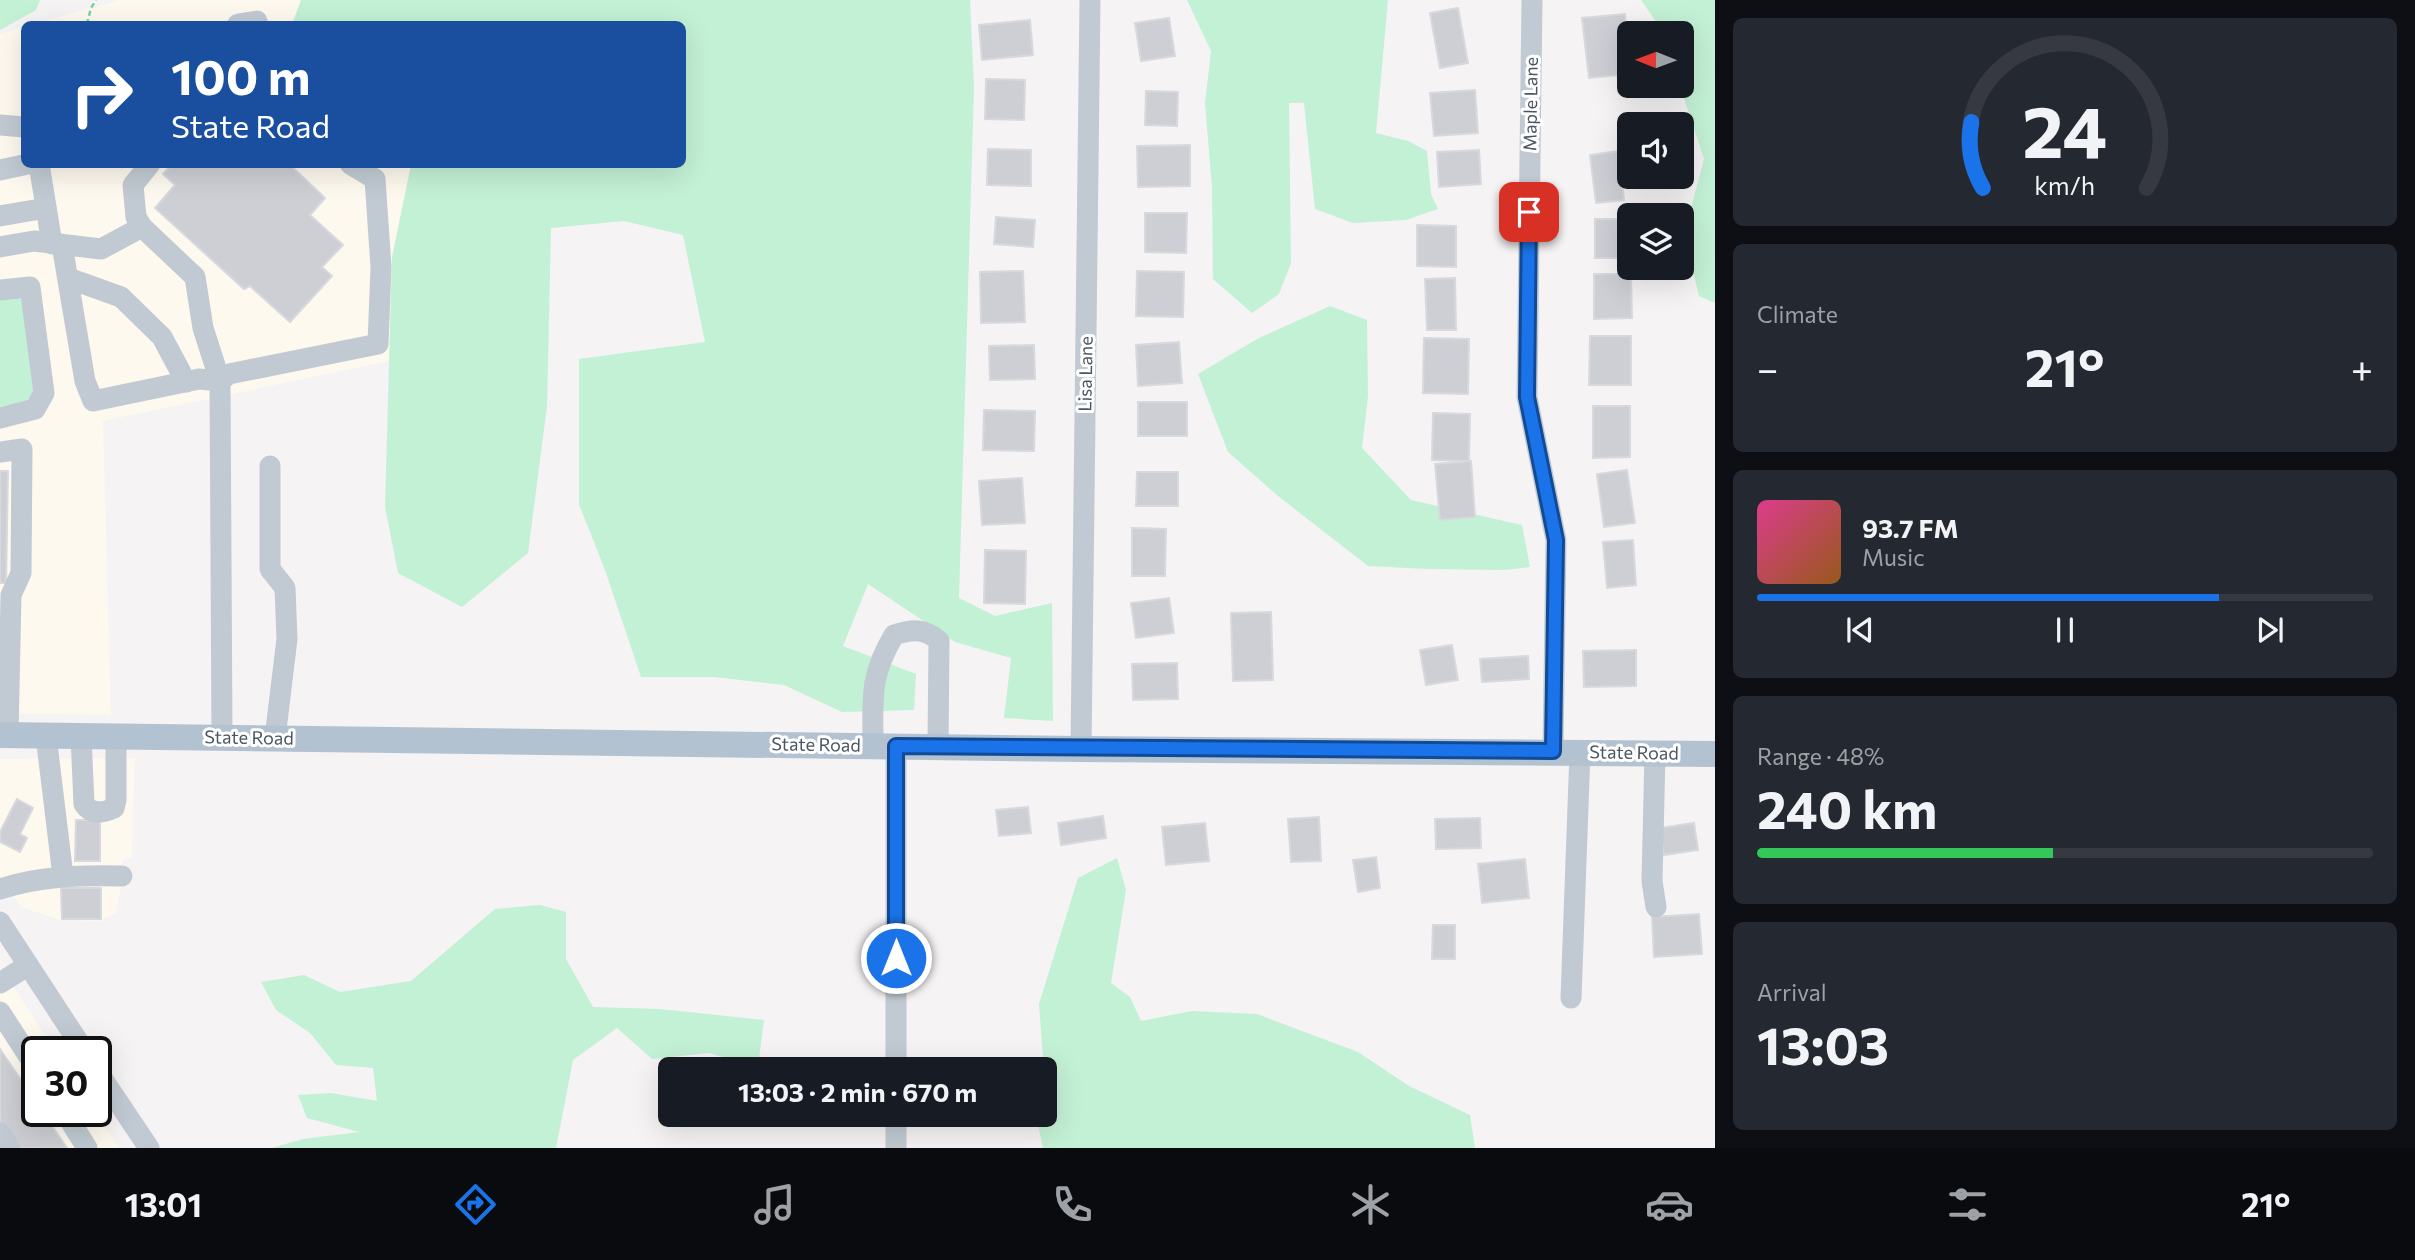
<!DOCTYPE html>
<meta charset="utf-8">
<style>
body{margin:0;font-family:Commissioner,sans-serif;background:#242831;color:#f1f3f6;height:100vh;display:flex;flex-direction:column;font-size:26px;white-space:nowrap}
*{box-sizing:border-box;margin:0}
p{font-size:23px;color:#9ea1a6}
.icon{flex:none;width:38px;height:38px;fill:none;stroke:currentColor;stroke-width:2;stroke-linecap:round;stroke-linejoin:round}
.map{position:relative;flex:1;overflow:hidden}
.sheet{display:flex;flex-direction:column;gap:18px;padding:18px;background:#0d0f14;width:700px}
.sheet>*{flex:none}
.top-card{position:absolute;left:21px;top:21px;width:665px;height:147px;border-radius:10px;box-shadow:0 7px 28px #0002;background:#1a4fa0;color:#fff;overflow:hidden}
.needle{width:46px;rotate:271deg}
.fabs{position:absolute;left:1617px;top:21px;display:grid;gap:14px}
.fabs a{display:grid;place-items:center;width:77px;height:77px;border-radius:10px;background:#171b24;box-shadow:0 7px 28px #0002;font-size:35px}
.speed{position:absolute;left:21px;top:1036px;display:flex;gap:14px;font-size:35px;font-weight:700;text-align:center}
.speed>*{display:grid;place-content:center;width:91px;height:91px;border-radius:50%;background:#171b24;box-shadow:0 7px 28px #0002;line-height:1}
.speed .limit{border:4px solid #111;border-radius:10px;background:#fff;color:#111}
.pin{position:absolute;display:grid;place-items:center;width:60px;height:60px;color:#fff;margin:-30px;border-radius:14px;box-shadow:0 4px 10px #0006}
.me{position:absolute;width:77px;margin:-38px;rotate:0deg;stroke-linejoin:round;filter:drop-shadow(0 0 5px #0008)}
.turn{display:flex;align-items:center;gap:24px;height:147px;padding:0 35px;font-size:32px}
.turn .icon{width:91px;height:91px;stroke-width:2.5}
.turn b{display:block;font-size:49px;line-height:60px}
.big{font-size:52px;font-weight:700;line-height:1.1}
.sheet .tile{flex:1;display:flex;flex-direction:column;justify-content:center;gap:10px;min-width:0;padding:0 24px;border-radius:10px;background:#242831}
.sheet .dial{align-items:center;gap:0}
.dial svg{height:182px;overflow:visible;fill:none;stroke:#363941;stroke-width:7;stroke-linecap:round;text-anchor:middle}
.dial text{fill:#f1f3f6;stroke:none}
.song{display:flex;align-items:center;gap:21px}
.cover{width:84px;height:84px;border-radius:10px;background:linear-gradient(135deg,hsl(330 70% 55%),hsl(30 70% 35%))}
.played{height:7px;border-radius:4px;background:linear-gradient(90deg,#1a73e8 75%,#363941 75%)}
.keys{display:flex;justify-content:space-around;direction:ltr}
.heat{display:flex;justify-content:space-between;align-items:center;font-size:38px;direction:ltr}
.charge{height:10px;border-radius:5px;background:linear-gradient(90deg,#34c759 48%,#363941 0)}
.trip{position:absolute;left:658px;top:1057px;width:399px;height:70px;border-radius:10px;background:#171b24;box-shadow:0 7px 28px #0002;font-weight:700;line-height:70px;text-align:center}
.tab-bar{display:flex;height:112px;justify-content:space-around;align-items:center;background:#090b0e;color:#9ea1a6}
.tab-bar .icon{width:49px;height:49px}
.tab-bar .selected{color:#1a73e8}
.tab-bar b{font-size:32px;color:#f1f3f6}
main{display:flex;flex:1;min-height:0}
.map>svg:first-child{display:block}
.commercial{fill:#fdf9ef}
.green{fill:#c3f1d5}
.building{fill:#cdcfd5;stroke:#d7d9de;stroke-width:2}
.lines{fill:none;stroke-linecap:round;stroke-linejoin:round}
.path{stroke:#7ad0a6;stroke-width:2.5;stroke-dasharray:5 3.5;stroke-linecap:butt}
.minor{stroke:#c1cad2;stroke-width:21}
.major{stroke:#b3c2d1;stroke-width:26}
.route-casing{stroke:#114b97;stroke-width:18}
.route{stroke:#1a73e8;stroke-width:12}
.labels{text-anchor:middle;stroke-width:6;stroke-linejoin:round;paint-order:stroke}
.street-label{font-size:18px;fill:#4a5661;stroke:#fff}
</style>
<main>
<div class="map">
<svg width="1715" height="1148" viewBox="0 0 1715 1148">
<rect width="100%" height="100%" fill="#f5f3f3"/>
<g class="commercial">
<path d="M120,0H302L292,24H33Z"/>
<path d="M24,27V164L411,165L392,257L389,361L103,421L111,715L0,713V34Z"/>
<path d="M135,758L132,858L122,861V883L116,913L100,921L60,920L21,907L0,875V759Z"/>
<path d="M0,966L56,1052H37V1111H95L119,1148H6L0,1139Z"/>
</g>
<g class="green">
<path d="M0,0H40L36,10L0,30Z"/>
<path d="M301,0H970L974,87L959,598L995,616L1052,603L1053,721L1004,718L1011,658L955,642L868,584L843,646L916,674L914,710L842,712L784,685L714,677H641L605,570L579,504V359L705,342L683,235L624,221L551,228L547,406L528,553L462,607L398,573L385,507L392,257L411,165L682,164V24H292Z"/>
<path d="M1187,0H1388L1376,133L1408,141L1427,151L1431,194L1438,209L1406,220L1353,223L1315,209L1304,103H1289L1291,263L1279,294L1252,313L1213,279L1212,188L1205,103L1211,51Z"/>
<path d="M1641,0H1715V303L1699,296L1684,234L1704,159L1680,86L1682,33H1664Z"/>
<path d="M11,296L20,299L26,306L39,381L32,396L23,403L0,407V297Z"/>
<path d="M1330,306L1367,320L1368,396L1362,448L1411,500L1522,525L1530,567L1505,570L1428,569L1368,566L1278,496L1228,452L1198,374L1257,339Z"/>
<path d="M1117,858L1126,890L1111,983L1130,997L1141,1021L1192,1011L1257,1014L1358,1052L1409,1086L1470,1115L1475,1148H1043L1036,1115H1045V1069H1039L1043,1058L1039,1004L1078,878Z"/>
<path d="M540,905L566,912V959L593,1007L660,1009L764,1020L758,1067L709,1053L652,1059L617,1028L573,1060L556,1148H272L303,1139L359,1132L307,1118L298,1095L331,1093L377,1101L373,1068L336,1065L310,1033L276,1010L261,982L304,975L340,992L411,981L495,909Z"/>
</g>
<g class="building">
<path d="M1458,8L1468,63L1440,68L1430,13Z"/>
<path d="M1625,14L1629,74L1589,78L1582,18Z"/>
<path d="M1169,18L1175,56L1141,61L1135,23Z"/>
<path d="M1030,20L1033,55L982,60L979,25Z"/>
<path d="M986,79L1025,80L1024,120L985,119Z"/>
<path d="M1475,90L1478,133L1434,136L1430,93Z"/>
<path d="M1146,91L1178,92L1177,126L1145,125Z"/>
<path d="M1190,145V186L1138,187L1137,146Z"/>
<path d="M988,149L1031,150V186L987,185Z"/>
<path d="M1479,150L1481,184L1439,187L1437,152Z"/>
<path d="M1619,151L1624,200L1596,203L1590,155Z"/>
<path d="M172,164H289L325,198L310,215L343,245L322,267L332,276L290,322L250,286L244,289L155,208L175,185L163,174Z"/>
<path d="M1145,213H1187L1186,253L1145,252Z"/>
<path d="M996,217L1035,220L1033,247L994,244Z"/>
<rect x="1595" y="219" width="34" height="39"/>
<path d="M1417,225L1456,226V267L1417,266Z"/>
<path d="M1023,271L1025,322L981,323L980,272Z"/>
<path d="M1137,271L1184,272L1183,317L1136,316Z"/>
<path d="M1594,274H1631L1632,318L1594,319Z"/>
<path d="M1455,278L1456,330H1427L1425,279Z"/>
<path d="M1590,336H1631V385H1589Z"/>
<path d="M1424,338L1469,339L1468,394L1423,393Z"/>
<path d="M1179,342L1182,383L1138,386L1136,345Z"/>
<path d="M1034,345L1035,379L990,380L989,346Z"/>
<rect x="1138" y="402" width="49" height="34"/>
<path d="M1593,406H1630V457L1593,458Z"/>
<path d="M984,410L1035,411L1034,451L983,450Z"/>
<path d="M1433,413L1470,414L1469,461L1432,460Z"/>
<path d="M1471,461L1475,517L1440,520L1435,464Z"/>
<path d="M1627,470L1635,523L1604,527L1597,474Z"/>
<path d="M0,471H8L6,583H0Z"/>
<path d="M1137,472H1178V506H1136Z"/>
<path d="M1022,478L1025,523L982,525L979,481Z"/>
<path d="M1132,528L1166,529L1165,576H1132Z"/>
<path d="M1633,540L1636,585L1607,588L1603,542Z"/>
<path d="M985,550L1026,551L1025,604L984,603Z"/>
<path d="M1169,598L1174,633L1136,638L1131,603Z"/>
<path d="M1271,612L1273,680L1233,681L1231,613Z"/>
<path d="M1452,645L1458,680L1426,685L1420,650Z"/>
<path d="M1636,650V686L1584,687L1583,651Z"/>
<path d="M1528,656L1529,679L1482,682L1480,659Z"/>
<path d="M1177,663L1178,699L1133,700L1132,664Z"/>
<path d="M17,799L33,808L20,834L27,838L20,852L0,842V832Z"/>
<path d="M1028,807L1031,833L999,836L996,810Z"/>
<path d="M1103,816L1106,838L1061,845L1058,823Z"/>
<path d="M1319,817L1321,861L1291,862L1288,819Z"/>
<path d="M1480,818L1481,848L1436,849L1435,819Z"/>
<path d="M76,820H100V861H75Z"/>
<path d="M1205,823L1209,861L1166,865L1162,827Z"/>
<path d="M1694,823L1698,850L1664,855L1660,828Z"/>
<path d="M1376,857L1380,888L1358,892L1353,860Z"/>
<path d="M1525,859L1529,898L1482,903L1478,864Z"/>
<path d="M61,888H101V919H62Z"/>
<path d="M1699,914L1702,954L1654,957L1652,917Z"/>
<path d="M1433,925H1455V959H1432Z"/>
<path d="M0,1049L37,1103V1111H42L67,1148H17L0,1122Z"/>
</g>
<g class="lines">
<path class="path" d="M87,24L91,8L96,0"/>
<g class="minor">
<path d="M1532,0L1527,397L1556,540L1553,751"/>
<path d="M238,24L257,21L256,24"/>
<path d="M0,125L24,127"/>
<path d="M39,164L52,244"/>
<path d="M0,170L28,164"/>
<path d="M0,216L46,208"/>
<path d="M142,227L136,217L133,185L150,164"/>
<path d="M0,247L34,241L101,249L142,227L195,277L203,328L220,381L199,379L93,401L85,381L62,245"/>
<path d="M68,278L121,297L162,337L186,382"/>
<path d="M0,290L30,287L44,393L35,409L0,418"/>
<path d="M0,452L22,449L21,573L11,595L8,735"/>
<path d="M270,466V569L285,588L287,639L275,738"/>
<path d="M46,736L63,876"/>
<path d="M81,736L84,804C91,815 103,813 114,808L116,800V736"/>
<path d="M222,738L220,381L229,374L378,344L381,267L375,179L350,164"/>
<path d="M873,745C873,698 869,677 894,635C912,629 925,628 939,641L938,746"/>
<path d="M1081,749L1090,0"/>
<path d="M1655,753L1652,881L1656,907"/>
<path d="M0,889C40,876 80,875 122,876"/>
<path d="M0,922L85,1052"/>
<path d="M0,983L27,966"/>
<path d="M1571,998L1580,752"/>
<path d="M0,1012L37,1069"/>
<path d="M96,1069L149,1148"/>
<path d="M896,1069V746"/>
<path d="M64,1111L87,1148"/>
<path d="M0,1133L10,1148"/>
<path d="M896,1148V1115"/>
</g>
<path class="major" d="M0,735L1081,749L1715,754"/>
</g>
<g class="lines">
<g class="route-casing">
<path id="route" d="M896,958V746L1553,751L1556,540L1527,397L1529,212"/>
</g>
<use href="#route" class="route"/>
</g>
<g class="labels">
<g class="street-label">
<text transform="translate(1531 104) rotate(-89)" y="6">Maple Lane</text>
<text transform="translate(1086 374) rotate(-89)" y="6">Lisa Lane</text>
<text transform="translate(249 738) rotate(1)" y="6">State Road</text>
<text transform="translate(816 745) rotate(1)" y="6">State Road</text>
<text transform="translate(1634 753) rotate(1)" y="6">State Road</text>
</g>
</g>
</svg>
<div class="fabs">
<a><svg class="needle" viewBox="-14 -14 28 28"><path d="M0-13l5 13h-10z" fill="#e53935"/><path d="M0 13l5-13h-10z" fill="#9ea1a6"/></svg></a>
<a><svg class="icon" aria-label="sound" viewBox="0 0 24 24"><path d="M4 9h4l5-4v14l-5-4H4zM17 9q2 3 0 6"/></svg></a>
<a><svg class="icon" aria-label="layers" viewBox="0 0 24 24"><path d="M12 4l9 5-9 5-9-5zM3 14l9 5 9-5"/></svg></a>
</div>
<div class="speed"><div class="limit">30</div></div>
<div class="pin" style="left:1529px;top:212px;background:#d93025"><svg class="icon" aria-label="arrive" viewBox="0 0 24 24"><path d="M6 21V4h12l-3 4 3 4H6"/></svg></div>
<svg class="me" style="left:896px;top:958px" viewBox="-20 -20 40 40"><circle r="17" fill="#1a73e8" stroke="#fff" stroke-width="3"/><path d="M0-11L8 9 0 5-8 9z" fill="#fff"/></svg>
<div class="trip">13:03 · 2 min · 670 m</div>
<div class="top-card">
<div class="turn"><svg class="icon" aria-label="right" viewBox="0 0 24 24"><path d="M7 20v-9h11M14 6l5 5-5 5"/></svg><div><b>100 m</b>State Road</div></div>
</div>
</div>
<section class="sheet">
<div class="tile dial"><svg viewBox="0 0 100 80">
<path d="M14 69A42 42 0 1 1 86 69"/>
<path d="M14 69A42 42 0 0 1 9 40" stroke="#1a73e8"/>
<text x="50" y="56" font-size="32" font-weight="700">24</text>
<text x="50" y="72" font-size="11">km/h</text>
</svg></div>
<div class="tile"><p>Climate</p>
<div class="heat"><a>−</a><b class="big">21°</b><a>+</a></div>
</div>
<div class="tile">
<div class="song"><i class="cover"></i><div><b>93.7 FM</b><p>Music</p></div></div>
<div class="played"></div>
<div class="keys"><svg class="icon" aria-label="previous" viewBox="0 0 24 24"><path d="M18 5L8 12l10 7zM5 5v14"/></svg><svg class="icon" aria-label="pause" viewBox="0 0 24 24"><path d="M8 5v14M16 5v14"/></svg><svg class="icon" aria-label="next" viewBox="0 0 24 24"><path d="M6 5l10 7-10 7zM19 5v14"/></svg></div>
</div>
<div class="tile"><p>Range · 48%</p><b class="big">240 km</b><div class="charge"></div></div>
<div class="tile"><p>Arrival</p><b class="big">13:03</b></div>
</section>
</main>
<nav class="tab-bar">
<b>13:01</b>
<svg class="icon selected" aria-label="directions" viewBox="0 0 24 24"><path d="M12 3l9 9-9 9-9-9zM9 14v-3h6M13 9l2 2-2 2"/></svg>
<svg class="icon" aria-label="music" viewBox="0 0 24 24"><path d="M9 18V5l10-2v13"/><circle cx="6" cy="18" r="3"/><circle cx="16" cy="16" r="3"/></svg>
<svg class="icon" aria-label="phone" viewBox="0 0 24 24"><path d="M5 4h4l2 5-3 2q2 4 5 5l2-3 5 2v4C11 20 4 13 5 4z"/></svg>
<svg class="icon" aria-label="climate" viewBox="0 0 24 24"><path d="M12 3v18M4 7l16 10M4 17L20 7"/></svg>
<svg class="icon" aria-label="car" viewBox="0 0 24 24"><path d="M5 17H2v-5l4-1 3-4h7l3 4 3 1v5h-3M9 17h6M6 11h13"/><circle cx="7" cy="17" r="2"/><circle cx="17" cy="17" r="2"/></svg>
<svg class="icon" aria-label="filters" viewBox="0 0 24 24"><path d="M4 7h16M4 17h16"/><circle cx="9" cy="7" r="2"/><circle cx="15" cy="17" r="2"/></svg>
<b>21°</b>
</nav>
